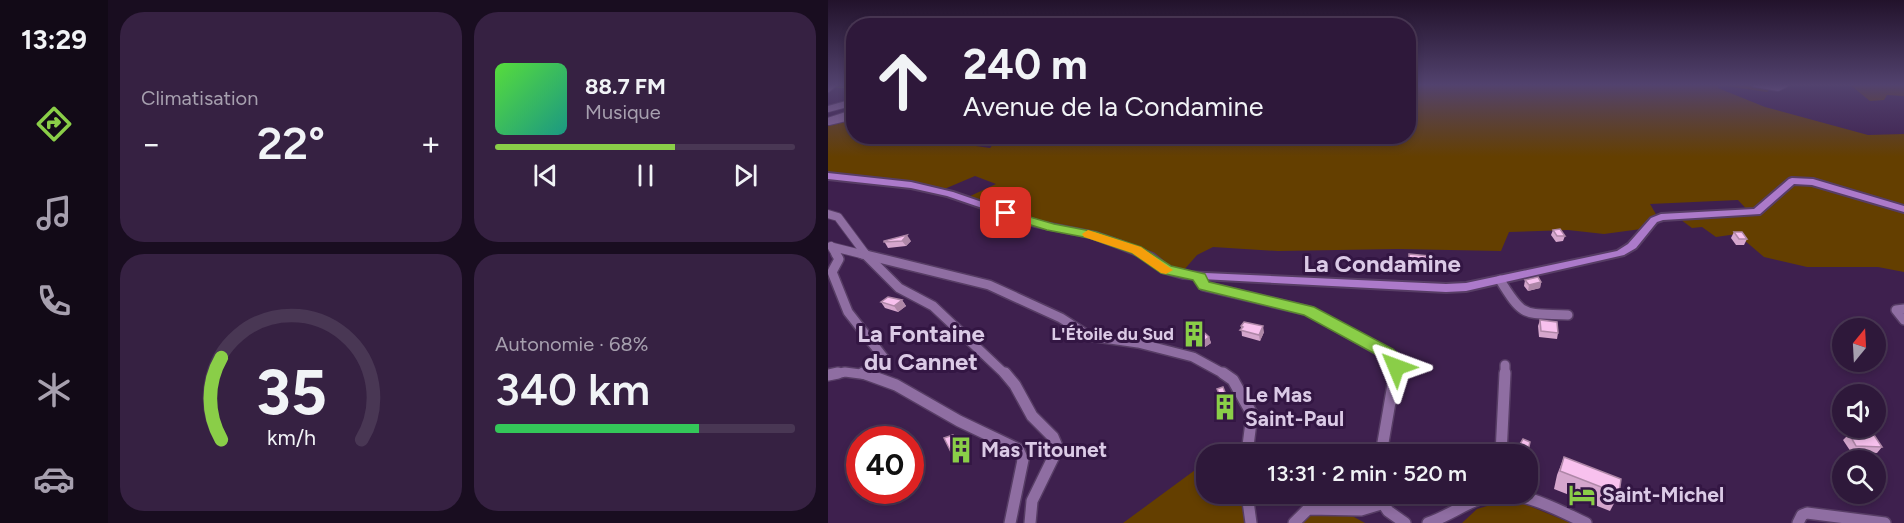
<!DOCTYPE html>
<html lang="fr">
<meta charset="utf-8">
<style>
body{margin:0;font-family:Figtree,sans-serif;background:#362142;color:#f1f3f6;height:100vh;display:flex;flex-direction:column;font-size:22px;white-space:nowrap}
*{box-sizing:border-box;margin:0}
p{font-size:20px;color:#a7a0af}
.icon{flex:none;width:33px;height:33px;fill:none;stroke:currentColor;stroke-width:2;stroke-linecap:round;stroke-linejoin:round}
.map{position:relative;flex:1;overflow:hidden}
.details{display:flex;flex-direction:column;gap:12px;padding:12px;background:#190d20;width:720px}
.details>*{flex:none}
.hud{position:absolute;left:18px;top:18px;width:570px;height:126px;border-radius:24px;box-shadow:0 3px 9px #0003,0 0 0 2px #493754;background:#2e183a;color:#f1f3f6;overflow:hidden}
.needle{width:39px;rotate:18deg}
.controls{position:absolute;left:1004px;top:318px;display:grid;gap:12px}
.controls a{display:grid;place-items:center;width:54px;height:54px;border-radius:50%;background:#2e183a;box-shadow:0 3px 9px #0003,0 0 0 2px #493754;font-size:30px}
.speed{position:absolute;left:18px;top:426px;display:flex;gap:12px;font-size:30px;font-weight:700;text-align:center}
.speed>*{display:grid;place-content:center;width:78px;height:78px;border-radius:50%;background:#2e183a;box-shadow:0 3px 9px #0003,0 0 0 2px #493754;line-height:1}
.speed .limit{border:9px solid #d22;background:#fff;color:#111}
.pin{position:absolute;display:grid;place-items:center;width:51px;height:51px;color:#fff;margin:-26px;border-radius:12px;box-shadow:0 3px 9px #0006}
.me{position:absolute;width:66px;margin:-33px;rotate:314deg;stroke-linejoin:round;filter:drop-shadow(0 0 4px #0008)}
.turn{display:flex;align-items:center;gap:21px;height:126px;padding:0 18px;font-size:27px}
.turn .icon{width:78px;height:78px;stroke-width:2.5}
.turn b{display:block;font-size:42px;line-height:51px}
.big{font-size:45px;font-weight:600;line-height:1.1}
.details .widget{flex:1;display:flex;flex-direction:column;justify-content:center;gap:9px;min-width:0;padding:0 21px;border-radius:24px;background:#362142}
.details .dial{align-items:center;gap:0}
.dial svg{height:156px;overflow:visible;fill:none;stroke:#493754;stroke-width:7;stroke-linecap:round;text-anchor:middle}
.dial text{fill:#f1f3f6;stroke:none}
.song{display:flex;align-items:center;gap:18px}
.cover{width:72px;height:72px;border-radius:9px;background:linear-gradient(135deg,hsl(110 70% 55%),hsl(170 70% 35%))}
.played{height:6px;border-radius:3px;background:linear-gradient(90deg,#8ace48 60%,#493754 60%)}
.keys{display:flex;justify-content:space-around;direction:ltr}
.heat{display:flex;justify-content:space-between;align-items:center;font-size:33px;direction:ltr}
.charge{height:9px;border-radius:4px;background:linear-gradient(90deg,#34c759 68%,#493754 0)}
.details .tiles{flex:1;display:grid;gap:12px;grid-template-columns:repeat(2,1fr)}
.trip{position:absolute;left:368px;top:444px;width:342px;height:60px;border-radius:24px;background:#2e183a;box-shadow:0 3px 9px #0003,0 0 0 2px #493754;font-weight:600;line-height:60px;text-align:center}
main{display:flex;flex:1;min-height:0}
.tab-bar{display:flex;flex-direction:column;width:108px;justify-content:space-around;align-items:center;background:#120a17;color:#a7a0af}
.tab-bar .icon{width:42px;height:42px}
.tab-bar .current{color:#8ace48}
.tab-bar b{font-size:27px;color:#f1f3f6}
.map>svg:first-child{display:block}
.green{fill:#643f00}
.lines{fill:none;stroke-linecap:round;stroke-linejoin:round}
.stream{stroke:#497814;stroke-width:1.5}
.minor-far3-casing{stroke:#573d65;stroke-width:8}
.minor-far2-casing{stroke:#573d65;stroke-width:10}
.minor-far1-casing{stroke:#573d65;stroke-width:12}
.minor-casing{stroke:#573d65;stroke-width:14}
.major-casing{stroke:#573d65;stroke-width:4}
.minor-far3{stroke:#8f6ea2;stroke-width:6}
.minor-far2{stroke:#8f6ea2;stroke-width:8}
.minor-far1{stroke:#8f6ea2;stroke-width:9}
.minor{stroke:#8f6ea2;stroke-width:11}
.major{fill:#ac7aca;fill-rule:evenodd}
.wall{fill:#d5a6cd}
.shaded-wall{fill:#ae87a7}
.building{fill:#f8c1ee;stroke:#ae87a7;stroke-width:1.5}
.route{fill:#8ace48;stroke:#5a862f;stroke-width:1.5}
.slow{fill:#f59e0b}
.labels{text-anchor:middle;stroke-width:6;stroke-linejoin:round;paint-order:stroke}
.poi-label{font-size:18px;font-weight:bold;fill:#dbcae6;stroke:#331643;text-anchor:end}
.near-poi-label{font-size:21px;font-weight:bold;fill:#dbcae6;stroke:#331643;text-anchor:start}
.district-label{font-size:24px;font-weight:bold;fill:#dbcae6;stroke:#331643}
</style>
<main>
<nav class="tab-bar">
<b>13:29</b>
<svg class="icon current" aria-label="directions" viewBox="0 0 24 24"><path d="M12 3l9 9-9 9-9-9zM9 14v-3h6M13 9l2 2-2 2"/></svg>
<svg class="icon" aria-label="music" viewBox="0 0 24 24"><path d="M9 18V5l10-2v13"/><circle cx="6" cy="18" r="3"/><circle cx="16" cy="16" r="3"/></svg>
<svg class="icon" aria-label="phone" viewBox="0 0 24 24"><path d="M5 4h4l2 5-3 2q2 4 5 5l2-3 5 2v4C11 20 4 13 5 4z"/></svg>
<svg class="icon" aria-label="climate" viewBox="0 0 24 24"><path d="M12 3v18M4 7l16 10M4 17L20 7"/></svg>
<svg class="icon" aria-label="car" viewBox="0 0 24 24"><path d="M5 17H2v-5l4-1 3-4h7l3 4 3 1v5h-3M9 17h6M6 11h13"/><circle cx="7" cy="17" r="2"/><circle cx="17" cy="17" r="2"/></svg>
</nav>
<section class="details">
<div class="tiles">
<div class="widget"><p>Climatisation</p>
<div class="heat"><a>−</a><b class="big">22°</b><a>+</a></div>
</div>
<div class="widget">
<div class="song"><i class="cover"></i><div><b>88.7 FM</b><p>Musique</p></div></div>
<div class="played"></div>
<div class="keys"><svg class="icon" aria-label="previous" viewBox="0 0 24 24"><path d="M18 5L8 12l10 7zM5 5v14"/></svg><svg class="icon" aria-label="pause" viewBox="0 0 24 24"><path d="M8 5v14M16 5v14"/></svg><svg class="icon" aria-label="next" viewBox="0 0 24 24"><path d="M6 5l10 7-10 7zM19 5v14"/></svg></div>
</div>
<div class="widget dial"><svg viewBox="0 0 100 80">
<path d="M14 69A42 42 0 1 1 86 69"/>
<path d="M14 69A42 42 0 0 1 14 27" stroke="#8ace48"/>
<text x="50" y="56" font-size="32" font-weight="700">35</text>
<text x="50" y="72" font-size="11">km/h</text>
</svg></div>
<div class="widget"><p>Autonomie · 68%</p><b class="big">340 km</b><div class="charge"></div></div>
</div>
</section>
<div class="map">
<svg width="1076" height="523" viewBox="0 0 1076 523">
<rect width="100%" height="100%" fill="#3e204e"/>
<g class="green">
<path d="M581,84H958L943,88L939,92L891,85L890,88L937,107L1040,135L1076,134V272L1050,267H979L936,257L909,234L888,237L874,227L864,228L849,217L925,216L910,200L822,204L829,216L813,229L776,234L740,230L681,232L673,251L570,249L450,251L385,247L369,255L355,271L293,241L256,229L221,224L138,198L168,184L147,176L114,190L0,174V121L25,115L26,136L85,137L162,148L172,136H580Z"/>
<path d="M1021,84H1076V96L1059,95L1056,100L1042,101Z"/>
<path d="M378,462V494H419L423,523H295Z"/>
<path d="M676,501L694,503L743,523H634L649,509Z"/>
<path d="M515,511L537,523H465L473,513Z"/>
</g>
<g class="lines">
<path class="stream" d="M7,87L26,88"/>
<g class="minor-far3-casing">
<g id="minor-far3">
<path d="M927,84L950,88L958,84"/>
<path d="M0,89L6,84"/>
<path d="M0,109L26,102"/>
<path d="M0,121L18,115L1,122L26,116"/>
</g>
</g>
<g class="minor-far2-casing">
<g id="minor-far2">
<path d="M0,214L10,217L39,256"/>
<path d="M3,246L9,256"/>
<path d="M5,247L41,256"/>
</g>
</g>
<g class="minor-far1-casing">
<g id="minor-far1">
<path d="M8,254L11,259L4,272L20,312L56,358L55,364L37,373"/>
<path d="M34,254L161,285L233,318L261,336L310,343L365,357L398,375"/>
<path d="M37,254L71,288L105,306L178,375"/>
<path d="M372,277L376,286L481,311L566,359L567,375"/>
<path d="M672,280C696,319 696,313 740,315"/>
<path d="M1076,309L1068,310L1076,320"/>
<path d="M2,375L17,372L40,375"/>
<path d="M677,375V365"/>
</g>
</g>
<g class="minor-casing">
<g id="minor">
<path d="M35,373L68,385L131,421L190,449L195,460L182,523"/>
<path d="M177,373L187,385L204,416L225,437L228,444L225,458L204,501L202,523"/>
<path d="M395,373L405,380L424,414L419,454"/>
<path d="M0,375L10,373"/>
<path d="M553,454L567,373"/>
<path d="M673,454L677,373"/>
<path d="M419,494L423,523"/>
<path d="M549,494L560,511L577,523"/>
<path d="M466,523L480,509L533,510L553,504"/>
<path d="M600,523C618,517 633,506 651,499C688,485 725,508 758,523"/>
<path d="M970,523L974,515L979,513L1057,523"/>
</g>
</g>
<g class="major-casing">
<path id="major" d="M0,173L83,182L125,192L212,222L268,233L294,242L325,254L342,268L355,272L618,284L638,283L789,251L800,244L823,218L833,214L926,209L961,179L964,178L985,179L1076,206V212L984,185L966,184L932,214L835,220L829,222L808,248L796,255L638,291L618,292L355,278L334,272L317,258L286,246L262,237L207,226L119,196L83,188L0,179Z"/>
</g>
<use href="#minor-far3" class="minor-far3"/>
<use href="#minor-far2" class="minor-far2"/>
<use href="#minor-far1" class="minor-far1"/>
<use href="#minor" class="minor"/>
<use href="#major" class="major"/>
</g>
<g class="wall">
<path d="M725,230L737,236L735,241L728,242L723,235Z"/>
<path d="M906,232L919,239L916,245H908L903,238Z"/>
<path d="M56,241H83L78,246L60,248Z"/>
<path d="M581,254L601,256L600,269L580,266Z"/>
<path d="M697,280L713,282L712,288L700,291L696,286Z"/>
<path d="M74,300L78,306L70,312L57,308L53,302Z"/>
<path d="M712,320L730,333L729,339L711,337L710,326Z"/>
<path d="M413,326L436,332L432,341L414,336Z"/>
<path d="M359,329L381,337L383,343L377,347L360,335Z"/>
<path d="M1026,431L1054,447L1049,453L1023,452L1015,440L1021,434H1023Z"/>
<path d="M736,457L791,494L782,511L726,489L729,475Z"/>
<path d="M699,459L707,478L704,487L699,485Z"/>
</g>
<g class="shaded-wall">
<path d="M79,235L83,241L78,246L74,241Z"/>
<path d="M713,282L712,288L700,291L701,285Z"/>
<path d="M74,300L78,306L70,312L66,306Z"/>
<path d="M435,326L436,332L432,341L431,335Z"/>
<path d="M381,337L383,343L377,347L376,341Z"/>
<path d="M403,408L404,414L393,418L392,412Z"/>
<path d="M125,435L134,448L136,441L143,452L129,460L124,454Z"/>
</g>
<g class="building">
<path d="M732,229L737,236H729L725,230Z"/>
<path d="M906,232H914L919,239H911Z"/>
<path d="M79,235L74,241L56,242V241Z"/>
<path d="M581,254L601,256L600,263L581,260Z"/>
<path d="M710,277L713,282L701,285L697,280Z"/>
<path d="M60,297L74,300L66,306L53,302Z"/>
<path d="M712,320L729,322L730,333L713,331Z"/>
<path d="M416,322L435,326L431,335L412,330L415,327L413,326Z"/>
<path d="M362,325L370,327L381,337L376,341L359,329Z"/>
<path d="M395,387L403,408L392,412L388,402L394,400L389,389Z"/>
<path d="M1026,431L1046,435L1054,447L1028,446L1021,434H1028Z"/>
<path d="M125,435L130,444L136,441L139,446L124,454L116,438Z"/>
<path d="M695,439L702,442L699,455L688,454L689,449Z"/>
<path d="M736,457L793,479L791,494L732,471Z"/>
<path d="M699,459L708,464L707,478L699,476Z"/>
</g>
<linearGradient id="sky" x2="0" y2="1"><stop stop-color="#22122b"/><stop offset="0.54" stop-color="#52426e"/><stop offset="1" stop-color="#52426e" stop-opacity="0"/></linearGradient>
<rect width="1076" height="157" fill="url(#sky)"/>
<path class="route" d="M178,210L226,224L268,232L313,247L343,266L377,274L381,282L486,307L565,349L572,355L577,367L574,372H562L553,357L476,315L371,289L365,280L333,273L304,253L261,238L219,230L174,216L172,213Z"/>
<path class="slow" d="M260,230L313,247L345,270L338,274L333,273L304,253L256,237L254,234Z"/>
<defs>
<g id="building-bare" transform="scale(2.07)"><path d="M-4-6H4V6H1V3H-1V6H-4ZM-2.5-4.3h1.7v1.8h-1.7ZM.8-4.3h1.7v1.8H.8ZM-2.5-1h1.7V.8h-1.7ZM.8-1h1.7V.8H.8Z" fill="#8ace48" stroke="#331643" stroke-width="2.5" paint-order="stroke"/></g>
<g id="hotel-bare" transform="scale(2.07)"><path d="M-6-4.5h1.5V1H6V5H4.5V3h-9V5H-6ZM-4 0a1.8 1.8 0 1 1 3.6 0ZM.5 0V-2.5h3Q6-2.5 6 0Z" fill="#8ace48" stroke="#331643" stroke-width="2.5" paint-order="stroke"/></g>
</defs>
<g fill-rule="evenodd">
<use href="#building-bare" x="366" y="334"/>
<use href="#building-bare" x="397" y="407"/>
<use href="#building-bare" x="133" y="450"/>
<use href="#hotel-bare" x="754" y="495"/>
</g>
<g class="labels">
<g class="poi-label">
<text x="346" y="340">L'Étoile du Sud</text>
</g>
<g class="near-poi-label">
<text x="417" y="402">Le Mas<tspan x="417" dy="24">Saint-Paul</tspan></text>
<text x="153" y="457">Mas Titounet</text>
<text x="774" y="502">Saint-Michel</text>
</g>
<g class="district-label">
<text x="554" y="272">La Condamine</text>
<text x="93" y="342">La Fontaine<tspan x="93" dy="28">du Cannet</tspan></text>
</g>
</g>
</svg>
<div class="controls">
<a><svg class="needle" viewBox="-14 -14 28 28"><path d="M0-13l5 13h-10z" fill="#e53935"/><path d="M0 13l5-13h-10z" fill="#a7a0af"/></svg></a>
<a><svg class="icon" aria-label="sound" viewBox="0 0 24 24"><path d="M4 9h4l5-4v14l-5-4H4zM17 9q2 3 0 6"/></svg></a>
<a><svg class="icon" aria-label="search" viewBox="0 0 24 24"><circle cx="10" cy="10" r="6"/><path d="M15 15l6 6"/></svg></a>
</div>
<div class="speed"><div class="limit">40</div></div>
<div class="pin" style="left:178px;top:213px;background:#d93025"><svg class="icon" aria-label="arrive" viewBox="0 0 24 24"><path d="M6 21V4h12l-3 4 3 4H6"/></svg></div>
<svg class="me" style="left:568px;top:367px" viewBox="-20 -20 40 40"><path d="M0-17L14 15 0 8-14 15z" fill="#8ace48" stroke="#fff" stroke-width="4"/></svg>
<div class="trip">13:31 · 2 min · 520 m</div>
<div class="hud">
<div class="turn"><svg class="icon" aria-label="ahead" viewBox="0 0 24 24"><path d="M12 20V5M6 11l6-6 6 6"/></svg><div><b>240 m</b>Avenue de la Condamine</div></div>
</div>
</div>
</main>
